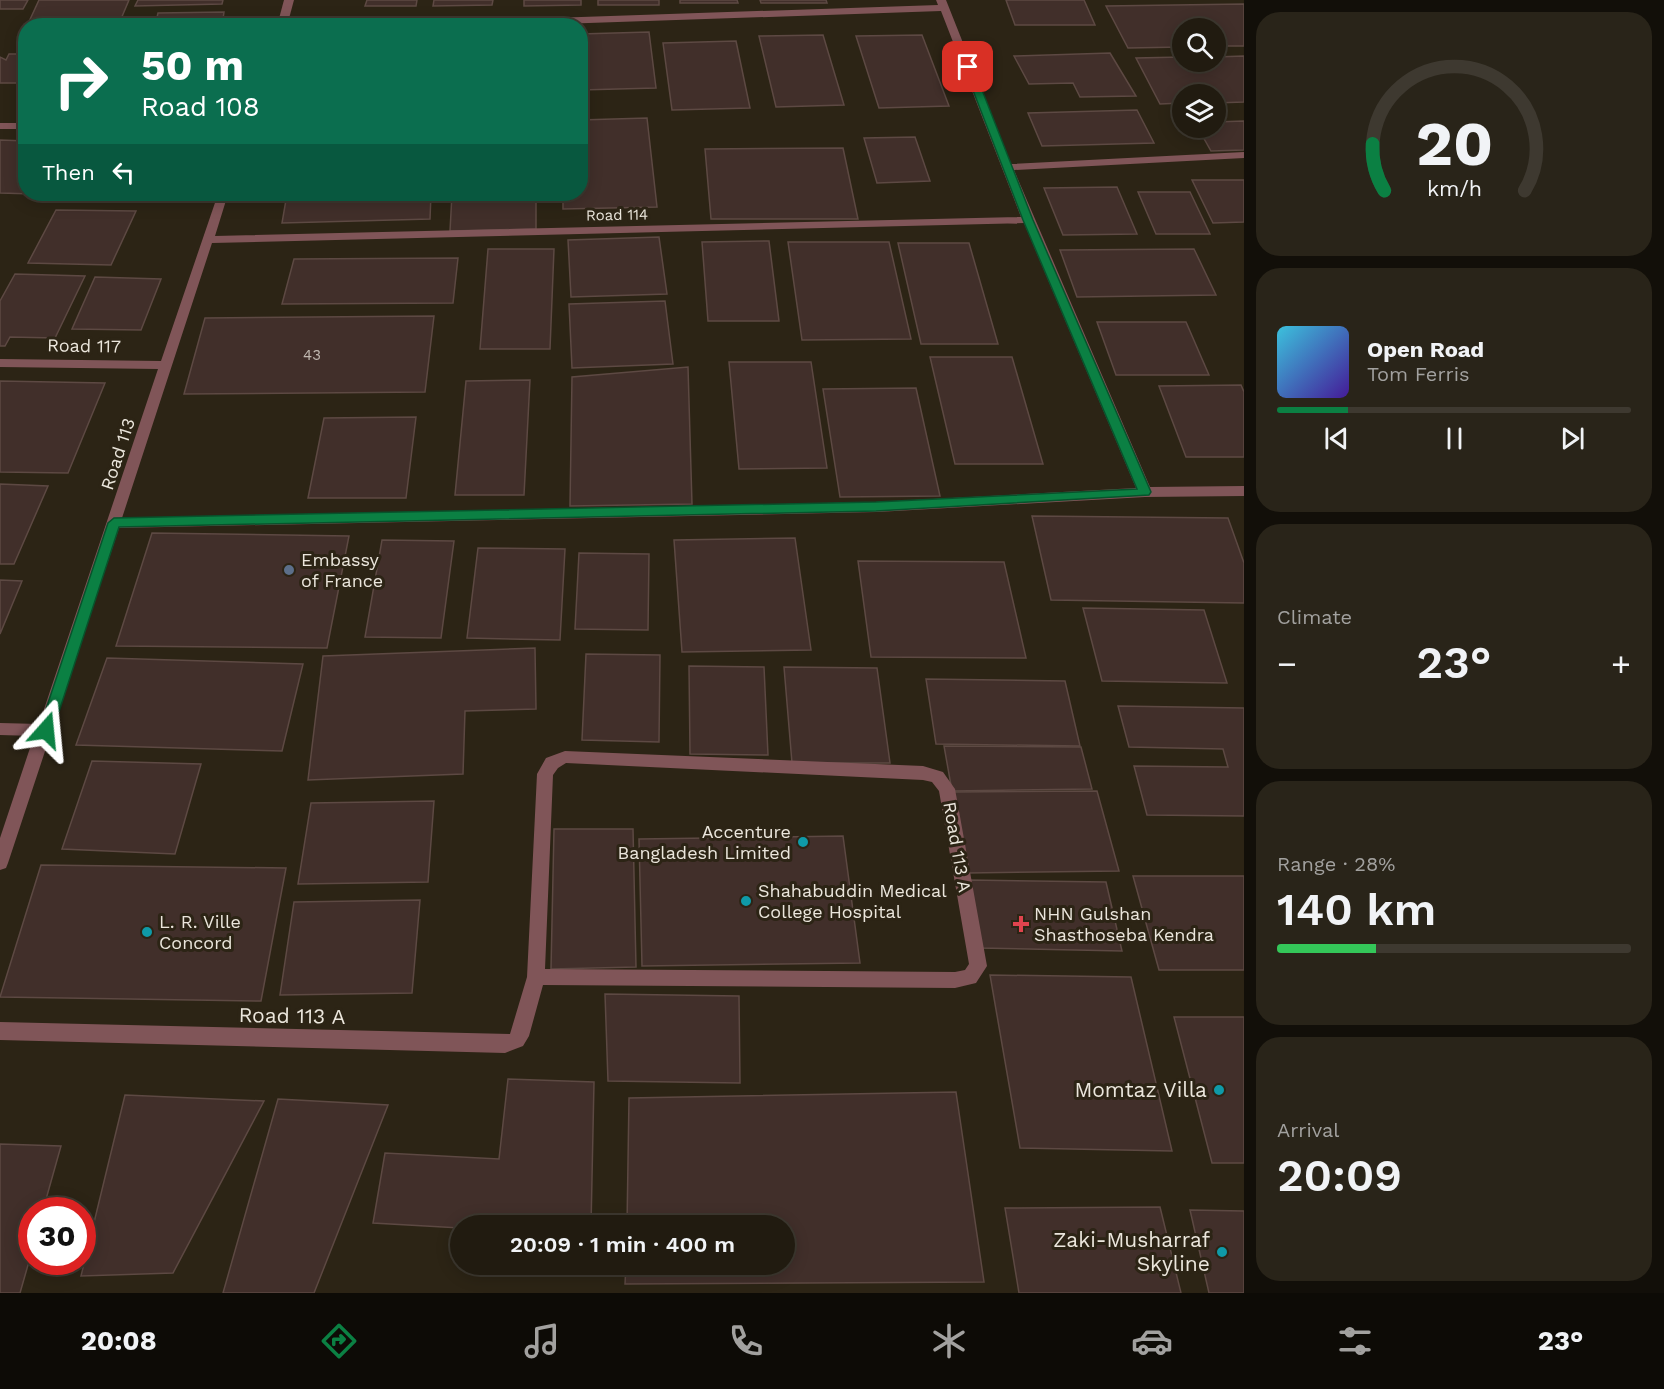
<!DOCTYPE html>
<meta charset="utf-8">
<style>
body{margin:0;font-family:"Work Sans",sans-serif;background:#292419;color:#f1f3f6;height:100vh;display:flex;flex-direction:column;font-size:22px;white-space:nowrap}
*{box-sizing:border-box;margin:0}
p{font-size:20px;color:#a2a19f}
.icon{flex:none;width:33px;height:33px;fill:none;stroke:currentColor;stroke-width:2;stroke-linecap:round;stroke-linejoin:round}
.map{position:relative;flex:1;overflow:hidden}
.panel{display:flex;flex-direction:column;gap:12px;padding:12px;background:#120f09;width:420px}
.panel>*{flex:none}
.top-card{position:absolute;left:18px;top:18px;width:570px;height:183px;border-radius:24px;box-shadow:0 3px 15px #0003,0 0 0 2px #3e3930;background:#0b6e4f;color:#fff;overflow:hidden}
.buttons{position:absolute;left:1172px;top:18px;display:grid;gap:12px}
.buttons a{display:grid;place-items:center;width:54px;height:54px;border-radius:50%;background:#211b10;box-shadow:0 3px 15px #0003,0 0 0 2px #3e3930;font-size:30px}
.speed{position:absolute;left:18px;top:1197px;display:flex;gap:12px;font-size:30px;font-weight:700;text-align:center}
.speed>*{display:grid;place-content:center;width:78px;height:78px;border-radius:50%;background:#211b10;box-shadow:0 3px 15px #0003,0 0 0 2px #3e3930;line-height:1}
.speed .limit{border:9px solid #d22;background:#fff;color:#111}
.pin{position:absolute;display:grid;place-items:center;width:51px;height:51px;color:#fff;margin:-26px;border-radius:12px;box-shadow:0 3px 9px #0006}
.me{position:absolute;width:66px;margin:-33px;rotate:18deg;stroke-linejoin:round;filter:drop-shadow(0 0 4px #0008)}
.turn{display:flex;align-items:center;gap:21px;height:126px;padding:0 24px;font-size:27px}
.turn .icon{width:78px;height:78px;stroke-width:2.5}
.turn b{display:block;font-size:42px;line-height:51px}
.then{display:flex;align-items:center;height:57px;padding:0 24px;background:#0003;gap:12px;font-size:22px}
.big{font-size:45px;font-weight:600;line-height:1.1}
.panel .tile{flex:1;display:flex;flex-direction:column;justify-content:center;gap:9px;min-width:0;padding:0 21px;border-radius:24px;background:#292419}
.panel .dial{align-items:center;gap:0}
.dial svg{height:156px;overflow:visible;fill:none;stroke:#3e3930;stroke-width:7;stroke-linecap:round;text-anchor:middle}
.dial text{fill:#f1f3f6;stroke:none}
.song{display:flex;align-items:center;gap:18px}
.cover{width:72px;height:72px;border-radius:9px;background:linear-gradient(135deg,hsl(190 70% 55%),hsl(260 70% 35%))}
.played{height:6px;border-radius:3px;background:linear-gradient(90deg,#0b8043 20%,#3e3930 20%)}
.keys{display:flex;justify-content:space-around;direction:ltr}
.heat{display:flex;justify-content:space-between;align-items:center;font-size:33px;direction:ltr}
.charge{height:9px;border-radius:4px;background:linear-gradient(90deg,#34c759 28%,#3e3930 0)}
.trip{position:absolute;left:450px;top:1215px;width:345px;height:60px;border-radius:30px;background:#211b10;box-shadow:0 3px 15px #0003,0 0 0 2px #3e3930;font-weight:600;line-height:60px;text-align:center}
.menu{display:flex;height:96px;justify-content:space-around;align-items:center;background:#0d0b06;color:#a2a19f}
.menu .icon{width:42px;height:42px}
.menu .active{color:#0b8043}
.menu b{font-size:27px;color:#f1f3f6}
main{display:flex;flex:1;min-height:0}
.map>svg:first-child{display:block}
.building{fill:#412f2a;stroke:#5d4943;stroke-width:1.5}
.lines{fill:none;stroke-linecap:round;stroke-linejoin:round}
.minor{fill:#805558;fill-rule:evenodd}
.route{fill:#0b8043;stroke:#07532c;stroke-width:1.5}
.service-dot{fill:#5c6f8a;stroke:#2c2415;stroke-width:2}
.culture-dot{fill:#0f9aa8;stroke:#2c2415;stroke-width:2}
.health-dot{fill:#e0444e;stroke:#2c2415;stroke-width:2}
.labels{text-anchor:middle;stroke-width:6;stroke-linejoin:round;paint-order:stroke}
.far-street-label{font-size:15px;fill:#ebe6dc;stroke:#2c2415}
.number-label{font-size:15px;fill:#c0b8b0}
.street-label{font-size:18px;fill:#ebe6dc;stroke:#2c2415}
.poi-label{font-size:18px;fill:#ebe6dc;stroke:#2c2415;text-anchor:start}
.near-street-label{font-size:21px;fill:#ebe6dc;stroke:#2c2415}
.near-poi-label{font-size:21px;fill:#ebe6dc;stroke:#2c2415;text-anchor:end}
</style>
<main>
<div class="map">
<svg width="1244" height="1293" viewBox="0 0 1244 1293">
<rect width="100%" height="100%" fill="#2c2415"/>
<g class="building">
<path d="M0,0H28L23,9H0Z"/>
<path d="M39,0H129L118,26H27Z"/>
<path d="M138,0H223L222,4L135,6Z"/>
<path d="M367,0H417L416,6H365Z"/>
<path d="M434,0H493L492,5L433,6Z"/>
<path d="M524,0H581V5L524,6Z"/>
<rect x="598" y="0" width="61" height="5"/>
<path d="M680,0H737L738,3H680Z"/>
<path d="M760,0H826L827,3H761Z"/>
<path d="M1006,0H1084L1095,25H1015Z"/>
<path d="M1244,4V46H1215V28H1182V47L1128,48L1106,6Z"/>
<path d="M224,12L222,26H155L158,13Z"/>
<path d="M649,32L656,88L580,90V34Z"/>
<path d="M823,35L844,105L776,107L759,36Z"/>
<path d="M922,35L949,106L879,108L856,36Z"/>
<path d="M736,41L750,108L672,110L663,43Z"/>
<path d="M1110,53L1136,96L1080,97L1073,83L1029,84L1014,56Z"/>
<path d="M9,54H26V83H0V57L6,60Z"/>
<path d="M1244,56V102L1215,103V94H1182V103L1160,104L1136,58L1182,57V62H1215V57Z"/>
<path d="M1137,110L1154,143L1042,146L1028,113Z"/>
<path d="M647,118L657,207L563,209V194H580V120Z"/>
<path d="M1244,121V150L1211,151L1198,128H1215V122Z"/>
<path d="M915,137L930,181L877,183L864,138Z"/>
<path d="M0,140L26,141V194H34L0,193Z"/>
<path d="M843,148L858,219H711L705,149Z"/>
<path d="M1192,180H1244V222L1213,223Z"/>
<path d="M1117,187L1137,234L1063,235L1044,188Z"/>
<path d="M1138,192H1190L1210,234H1156Z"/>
<path d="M56,194H131L128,200L54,198Z"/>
<path d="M146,194H188L185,199L144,198Z"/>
<path d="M287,194H431L430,219L282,223Z"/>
<path d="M452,194H536V229L450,231Z"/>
<path d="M56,210L136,211L111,265L28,263Z"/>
<path d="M659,237L667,294L571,297L568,240Z"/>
<path d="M769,241L779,321H708L702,242Z"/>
<path d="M788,242H889L911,339L802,340Z"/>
<path d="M898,243H969L998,344H921Z"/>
<path d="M488,249H554L550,349H480Z"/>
<path d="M1194,249L1216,295L1077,297L1060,250Z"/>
<path d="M458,258L453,303L282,304L294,259Z"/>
<path d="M15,274L85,276L55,338L10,337L5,346H0V301Z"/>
<path d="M95,277L161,279L141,330L72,329Z"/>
<path d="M665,301L673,364L572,368L569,304Z"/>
<path d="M434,316L425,392L184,394L205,318Z"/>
<path d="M1097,322H1186L1209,375H1116Z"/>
<path d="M930,357H1012L1043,464H955Z"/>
<path d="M729,362H811L827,468L739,469Z"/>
<path d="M688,367L692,504L570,506L572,377Z"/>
<path d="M530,380L524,495H455L466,381Z"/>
<path d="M0,381L105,383L68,473L0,472Z"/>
<path d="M1241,385L1244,392V457H1186L1159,386Z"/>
<path d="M916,388L940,496L840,497L823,389Z"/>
<path d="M416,417L406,498H308L324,418Z"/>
<path d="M0,484L48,486L14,564H0Z"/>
<path d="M1032,516L1228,518L1244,563V603L1051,600Z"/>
<path d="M152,533L349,536L327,648L116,646Z"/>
<path d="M795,538L811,650L682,652L674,540Z"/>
<path d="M382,540L454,541L441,638L365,637Z"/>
<path d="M478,548L565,549L560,640L467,638Z"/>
<path d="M579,553L649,554L648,630L575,629Z"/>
<path d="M858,561L1004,562L1026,658L871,657Z"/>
<path d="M0,580L22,581L0,634Z"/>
<path d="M1083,608L1204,610L1227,683L1102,681Z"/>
<path d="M535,648L536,709L465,711L463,774L308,780L323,656Z"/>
<path d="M586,654L660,655L659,742L582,740Z"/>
<path d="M107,658L303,664L282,751L76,745Z"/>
<path d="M689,666L764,667L768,755L690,754Z"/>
<path d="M784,667L877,668L890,763H792Z"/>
<path d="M926,679L1065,681L1080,746L936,744Z"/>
<path d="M1118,706L1244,708V816L1147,815L1134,766L1228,767L1223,749L1129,747Z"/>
<path d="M944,746L1081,747L1092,789L952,791Z"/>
<path d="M92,761L201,764L175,854L62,849Z"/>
<path d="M1097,791L1119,871L968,873L952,792Z"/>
<path d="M434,801L428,882L298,884L311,803Z"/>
<path d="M554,829H633L636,967L551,969Z"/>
<path d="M843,836L860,963L642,966L639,839Z"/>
<path d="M41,865L286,868L261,1001L0,997Z"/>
<path d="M1133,876H1244V970H1159Z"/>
<path d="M968,880L1106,882L1122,951L979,948Z"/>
<path d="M420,900L412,993L280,995L294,902Z"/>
<path d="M990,975L1131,977L1172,1151L1020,1148Z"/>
<path d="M605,994L739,996L740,1083L608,1081Z"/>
<path d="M1174,1017H1244V1163H1212Z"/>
<path d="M508,1079L594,1082L591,1226H460V1228L373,1223L385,1153L499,1159Z"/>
<path d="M956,1092L984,1282L625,1284L626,1264H784V1226H627L629,1098Z"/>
<path d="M125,1095L264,1101L173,1273L81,1276Z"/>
<path d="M278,1099L388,1105L314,1293H223Z"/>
<path d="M0,1144L61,1146L43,1210H32V1251L20,1293H0Z"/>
<path d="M1160,1207L1181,1293H1019L1005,1208Z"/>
<path d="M1190,1210L1244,1211V1293H1209Z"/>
</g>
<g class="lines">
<g class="minor">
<path d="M284,0H294L287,26H277Z"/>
<path d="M936,0H946L1011,164L1244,152V158L1014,170L1150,487L1244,486V496L1145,497L877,512L119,528L8,863L6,868L0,870V838L34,736L0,735V723L39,724L158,369L0,367V359L161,361L218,194H228L215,236L1021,217L941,11L504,26H400L404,23L938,5ZM1024,223L1136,488L877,502L122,518L212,243Z"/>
<rect x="0" y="123" width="26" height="6"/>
<path d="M565,751L923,766L943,772L955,789L987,966L976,983L955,988L543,985L529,1036L523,1046L505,1053L0,1040V1022L510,1034L527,977L537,774L546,758ZM566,763L923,780L932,782L939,791L969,964L965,970L955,972L545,969L553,775L558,768Z"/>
</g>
</g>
<path class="route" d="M968,65L973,67L1033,220L1151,492L1149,495L876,511L119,527L53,730L51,734H41L39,730L108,523L114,518L876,502L1137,489L1023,220L964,67Z"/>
<circle class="service-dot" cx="289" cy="570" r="6"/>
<g class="culture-dot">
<circle cx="803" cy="842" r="6"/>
<circle cx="746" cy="901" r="6"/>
<circle cx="147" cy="932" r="6"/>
<circle cx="1219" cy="1090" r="6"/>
<circle cx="1222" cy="1252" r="6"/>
</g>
<path class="health-dot" d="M1018 915h6v6h6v6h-6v6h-6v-6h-6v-6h6z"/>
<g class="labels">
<g class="far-street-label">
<text transform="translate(617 215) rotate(-1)" y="5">Road 114</text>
</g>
<g class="number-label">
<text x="312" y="360">43</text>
</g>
<g class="street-label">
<text transform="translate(84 346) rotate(1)" y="6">Road 117</text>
<text transform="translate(118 454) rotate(-72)" y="6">Road 113</text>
<text transform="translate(957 847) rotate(80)" y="6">Road 113 A</text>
</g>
<g class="poi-label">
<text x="301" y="566">Embassy<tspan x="301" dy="21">of France</tspan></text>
<text x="791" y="838" text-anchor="end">Accenture<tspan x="791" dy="21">Bangladesh Limited</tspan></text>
<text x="758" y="897">Shahabuddin Medical<tspan x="758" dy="21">College Hospital</tspan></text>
<text x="1034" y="920">NHN Gulshan<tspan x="1034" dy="21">Shasthoseba Kendra</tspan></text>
<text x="159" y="928">L. R. Ville<tspan x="159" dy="21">Concord</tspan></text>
</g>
<g class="near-street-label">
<text transform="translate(292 1016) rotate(1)" y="7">Road 113 A</text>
</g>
<g class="near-poi-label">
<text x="1207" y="1097">Momtaz Villa</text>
<text x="1210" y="1247">Zaki-Musharraf<tspan x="1210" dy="24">Skyline</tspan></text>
</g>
</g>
</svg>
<div class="buttons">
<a><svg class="icon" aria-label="search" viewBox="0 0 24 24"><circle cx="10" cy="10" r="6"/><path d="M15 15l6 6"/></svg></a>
<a><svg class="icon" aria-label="layers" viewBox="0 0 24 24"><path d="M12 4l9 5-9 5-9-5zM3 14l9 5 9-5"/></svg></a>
</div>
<div class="speed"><div class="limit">30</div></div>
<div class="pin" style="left:968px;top:67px;background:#d93025"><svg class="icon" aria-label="arrive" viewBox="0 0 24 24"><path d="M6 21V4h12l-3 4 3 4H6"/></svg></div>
<svg class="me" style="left:46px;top:730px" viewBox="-20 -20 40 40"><path d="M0-17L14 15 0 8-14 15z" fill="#0b8043" stroke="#fff" stroke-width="4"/></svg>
<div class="trip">20:09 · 1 min · 400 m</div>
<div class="top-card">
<div class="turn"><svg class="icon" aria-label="right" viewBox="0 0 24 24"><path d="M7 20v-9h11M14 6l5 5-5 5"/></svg><div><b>50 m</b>Road 108</div></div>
<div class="then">Then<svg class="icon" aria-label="left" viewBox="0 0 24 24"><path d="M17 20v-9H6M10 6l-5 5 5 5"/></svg></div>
</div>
</div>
<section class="panel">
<div class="tile dial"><svg viewBox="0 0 100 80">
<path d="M14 69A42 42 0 1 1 86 69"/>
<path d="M14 69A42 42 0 0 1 8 45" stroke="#0b8043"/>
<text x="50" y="56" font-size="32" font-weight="700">20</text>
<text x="50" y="72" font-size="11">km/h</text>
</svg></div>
<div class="tile">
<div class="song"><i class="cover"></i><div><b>Open Road</b><p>Tom Ferris</p></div></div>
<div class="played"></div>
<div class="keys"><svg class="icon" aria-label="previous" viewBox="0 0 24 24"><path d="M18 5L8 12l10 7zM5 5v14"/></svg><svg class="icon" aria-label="pause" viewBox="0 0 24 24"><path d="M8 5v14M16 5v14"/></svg><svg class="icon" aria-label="next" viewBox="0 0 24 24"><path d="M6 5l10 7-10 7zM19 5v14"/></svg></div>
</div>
<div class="tile"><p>Climate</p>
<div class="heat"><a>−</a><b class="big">23°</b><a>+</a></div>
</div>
<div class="tile"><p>Range · 28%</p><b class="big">140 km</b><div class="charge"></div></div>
<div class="tile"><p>Arrival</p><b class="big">20:09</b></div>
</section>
</main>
<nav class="menu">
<b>20:08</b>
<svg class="icon active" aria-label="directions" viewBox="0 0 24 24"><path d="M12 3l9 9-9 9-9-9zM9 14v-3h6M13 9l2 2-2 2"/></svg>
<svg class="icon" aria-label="music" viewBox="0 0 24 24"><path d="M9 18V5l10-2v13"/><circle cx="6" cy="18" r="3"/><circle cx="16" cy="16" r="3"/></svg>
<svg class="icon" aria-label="phone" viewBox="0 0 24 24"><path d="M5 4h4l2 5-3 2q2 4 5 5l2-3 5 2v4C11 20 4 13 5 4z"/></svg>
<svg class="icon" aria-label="climate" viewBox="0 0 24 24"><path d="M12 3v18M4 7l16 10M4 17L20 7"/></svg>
<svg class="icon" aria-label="car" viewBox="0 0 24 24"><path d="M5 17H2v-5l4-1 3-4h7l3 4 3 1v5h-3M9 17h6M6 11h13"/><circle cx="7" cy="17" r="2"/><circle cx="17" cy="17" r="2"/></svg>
<svg class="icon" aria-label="filters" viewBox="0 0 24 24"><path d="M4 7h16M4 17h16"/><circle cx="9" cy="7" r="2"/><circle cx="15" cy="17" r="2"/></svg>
<b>23°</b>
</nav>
